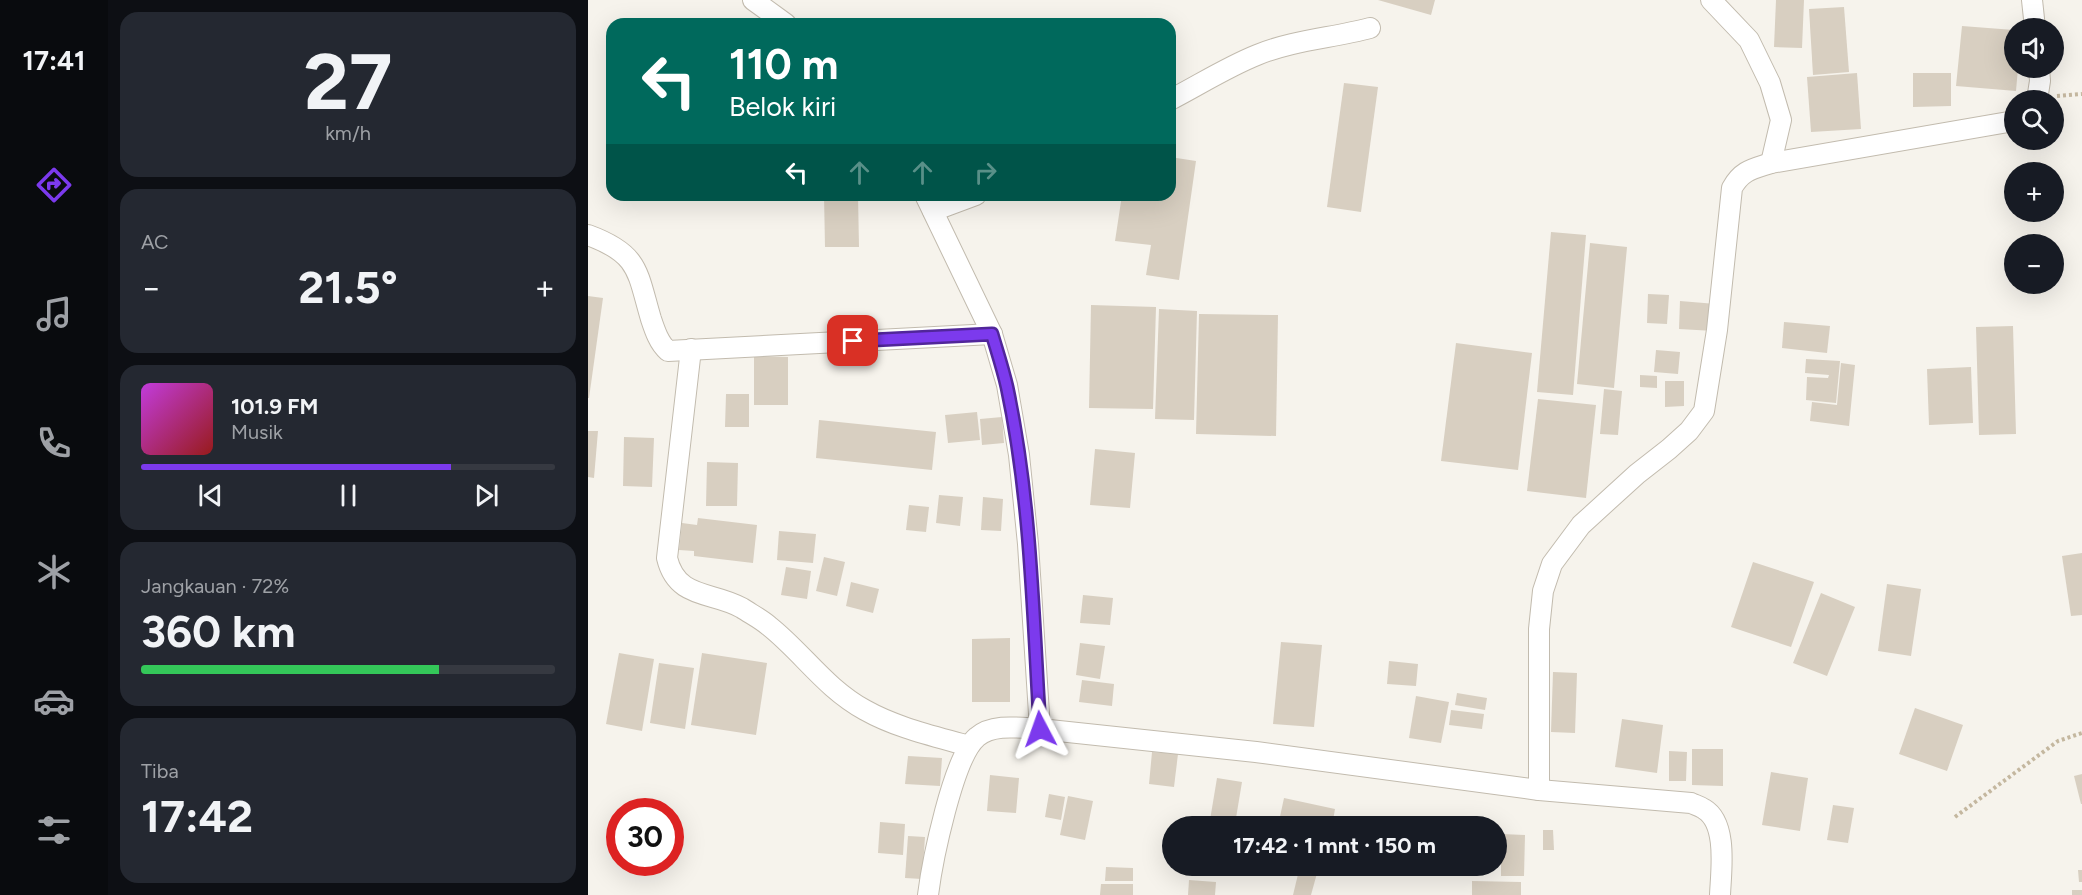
<!DOCTYPE html>
<html lang="id">
<meta charset="utf-8">
<style>
body{margin:0;font-family:Figtree,sans-serif;background:#242831;color:#f1f3f6;height:100vh;display:flex;flex-direction:column;font-size:22px;white-space:nowrap}
*{box-sizing:border-box;margin:0}
p{font-size:20px;color:#9ea1a6}
.icon{flex:none;width:33px;height:33px;fill:none;stroke:currentColor;stroke-width:2;stroke-linecap:round;stroke-linejoin:round}
.map{position:relative;flex:1;overflow:hidden}
.side{display:flex;flex-direction:column;gap:12px;padding:12px;background:#0d0f14;width:480px}
.side>*{flex:none}
.guide{position:absolute;left:18px;top:18px;width:570px;height:183px;border-radius:18px;box-shadow:0 6px 24px #0002;background:#00695c;color:#fff;overflow:hidden}
.buttons{position:absolute;left:1416px;top:18px;display:grid;gap:12px}
.buttons a{display:grid;place-items:center;width:60px;height:60px;border-radius:50%;background:#171b24;box-shadow:0 6px 24px #0002;font-size:30px}
.speed{position:absolute;left:18px;top:798px;display:flex;gap:12px;font-size:30px;font-weight:700;text-align:center}
.speed>*{display:grid;place-content:center;width:78px;height:78px;border-radius:50%;background:#171b24;box-shadow:0 6px 24px #0002;line-height:1}
.speed .limit{border:9px solid #d22;background:#fff;color:#111}
.pin{position:absolute;display:grid;place-items:center;width:51px;height:51px;color:#fff;margin:-26px;border-radius:12px;box-shadow:0 3px 9px #0006}
.me{position:absolute;width:66px;margin:-33px;rotate:356deg;stroke-linejoin:round;filter:drop-shadow(0 0 4px #0008)}
.turn{display:flex;align-items:center;gap:21px;height:126px;padding:0 24px;font-size:27px}
.turn .icon{width:78px;height:78px;stroke-width:2.5}
.turn b{display:block;font-size:42px;line-height:51px}
.lanes{display:flex;align-items:center;height:57px;padding:0 24px;background:#0003;justify-content:center;gap:30px;direction:ltr}
.lanes .off{opacity:.35}
.big{font-size:45px;font-weight:700;line-height:1.1}
.side .widget{flex:1;display:flex;flex-direction:column;justify-content:center;gap:9px;min-width:0;padding:0 21px;border-radius:18px;background:#242831}
.side .dial{align-items:center;gap:0}
.dial b{font-size:78px;line-height:1}
.song{display:flex;align-items:center;gap:18px}
.cover{width:72px;height:72px;border-radius:9px;background:linear-gradient(135deg,hsl(290 70% 55%),hsl(0 70% 35%))}
.played{height:6px;border-radius:3px;background:linear-gradient(90deg,#7c3aed 75%,#363941 75%)}
.keys{display:flex;justify-content:space-around;direction:ltr}
.heat{display:flex;justify-content:space-between;align-items:center;font-size:33px;direction:ltr}
.charge{height:9px;border-radius:4px;background:linear-gradient(90deg,#34c759 72%,#363941 0)}
.trip{position:absolute;left:574px;top:816px;width:345px;height:60px;border-radius:30px;background:#171b24;box-shadow:0 6px 24px #0002;font-weight:700;line-height:60px;text-align:center}
main{display:flex;flex:1;min-height:0}
.menu{display:flex;flex-direction:column;width:108px;justify-content:space-around;align-items:center;background:#090b0e;color:#9ea1a6}
.menu .icon{width:42px;height:42px}
.menu .selected{color:#7c3aed}
.menu b{font-size:27px;color:#f1f3f6}
.map>svg:first-child{display:block}
.building{fill:#d8cfc1}
.lines{fill:none;stroke-linecap:round;stroke-linejoin:round}
.minor-casing{stroke:#c2bbae;stroke-width:22}
.path{stroke:#c4b79f;stroke-width:4;stroke-dasharray:3 3;stroke-linecap:butt}
.minor{stroke:#fff;stroke-width:20}
.route-casing{stroke:#51269a;stroke-width:15}
.route{stroke:#7c3aed;stroke-width:10}
</style>
<main>
<nav class="menu">
<b>17:41</b>
<svg class="icon selected" aria-label="directions" viewBox="0 0 24 24"><path d="M12 3l9 9-9 9-9-9zM9 14v-3h6M13 9l2 2-2 2"/></svg>
<svg class="icon" aria-label="music" viewBox="0 0 24 24"><path d="M9 18V5l10-2v13"/><circle cx="6" cy="18" r="3"/><circle cx="16" cy="16" r="3"/></svg>
<svg class="icon" aria-label="phone" viewBox="0 0 24 24"><path d="M5 4h4l2 5-3 2q2 4 5 5l2-3 5 2v4C11 20 4 13 5 4z"/></svg>
<svg class="icon" aria-label="climate" viewBox="0 0 24 24"><path d="M12 3v18M4 7l16 10M4 17L20 7"/></svg>
<svg class="icon" aria-label="car" viewBox="0 0 24 24"><path d="M5 17H2v-5l4-1 3-4h7l3 4 3 1v5h-3M9 17h6M6 11h13"/><circle cx="7" cy="17" r="2"/><circle cx="17" cy="17" r="2"/></svg>
<svg class="icon" aria-label="filters" viewBox="0 0 24 24"><path d="M4 7h16M4 17h16"/><circle cx="9" cy="7" r="2"/><circle cx="15" cy="17" r="2"/></svg>
</nav>
<section class="side">
<div class="widget dial"><b>27</b><p>km/h</p></div>
<div class="widget"><p>AC</p>
<div class="heat"><a>−</a><b class="big">21.5°</b><a>+</a></div>
</div>
<div class="widget">
<div class="song"><i class="cover"></i><div><b>101.9 FM</b><p>Musik</p></div></div>
<div class="played"></div>
<div class="keys"><svg class="icon" aria-label="previous" viewBox="0 0 24 24"><path d="M18 5L8 12l10 7zM5 5v14"/></svg><svg class="icon" aria-label="pause" viewBox="0 0 24 24"><path d="M8 5v14M16 5v14"/></svg><svg class="icon" aria-label="next" viewBox="0 0 24 24"><path d="M6 5l10 7-10 7zM19 5v14"/></svg></div>
</div>
<div class="widget"><p>Jangkauan · 72%</p><b class="big">360 km</b><div class="charge"></div></div>
<div class="widget"><p>Tiba</p><b class="big">17:42</b></div>
</section>
<div class="map">
<svg width="1494" height="895" viewBox="0 0 1494 895">
<rect width="100%" height="100%" fill="#f6f3ec"/>
<g class="building">
<path d="M790,0H847L843,15Z"/>
<path d="M1188,0H1216L1214,48L1186,47Z"/>
<path d="M1256,7L1261,72L1225,75L1221,9Z"/>
<path d="M1374,26L1426,30V68H1430L1428,91L1368,86Z"/>
<path d="M1269,73L1273,129L1223,132L1219,77Z"/>
<path d="M1325,73H1363V106L1325,107Z"/>
<path d="M756,83L790,87L773,212L739,207Z"/>
<path d="M582,157L608,161L591,280L558,275L563,245L527,241L534,195H582Z"/>
<path d="M236,195H270L271,247H237Z"/>
<path d="M963,232L998,235L985,395L949,392Z"/>
<path d="M1002,243L1039,247L1026,388L989,384Z"/>
<path d="M1060,294L1081,295L1079,324L1059,323Z"/>
<path d="M0,296L15,298L1,398H0Z"/>
<path d="M1092,301L1128,304L1126,331L1091,329Z"/>
<path d="M503,305L568,307L565,409L501,408Z"/>
<path d="M571,309L609,311L606,420L567,419Z"/>
<path d="M611,314L690,315L688,436L608,434Z"/>
<path d="M1196,322L1242,326L1239,353L1194,348Z"/>
<path d="M1425,326L1428,434L1391,435L1388,327Z"/>
<path d="M868,343L944,353L930,470L853,461Z"/>
<path d="M1068,350L1092,352L1090,374L1066,372Z"/>
<path d="M166,356L200,357V405H166Z"/>
<path d="M1218,359L1252,361L1248,403L1218,400L1219,377L1240,378L1241,375L1217,373Z"/>
<path d="M1253,363L1267,365L1261,426L1222,421L1224,402L1249,405Z"/>
<path d="M1383,367L1385,423L1341,425L1339,369Z"/>
<path d="M1052,375L1069,376V388L1052,387Z"/>
<path d="M1077,381H1096V406L1077,407Z"/>
<path d="M1016,389L1034,391L1030,435L1012,434Z"/>
<path d="M138,394H161V427H137Z"/>
<path d="M950,399L1008,405L998,498L939,491Z"/>
<path d="M389,412L392,440L360,443L357,415Z"/>
<path d="M414,417L416,443L394,445L392,419Z"/>
<path d="M231,420L348,432L344,470L228,458Z"/>
<path d="M0,431H10L6,478L0,477Z"/>
<path d="M36,437L66,438L64,487L35,486Z"/>
<path d="M507,449L547,453L542,508L502,505Z"/>
<path d="M119,462L150,463L149,506H118Z"/>
<path d="M351,495L375,497L372,526L348,523Z"/>
<path d="M395,497L415,499L413,531L393,530Z"/>
<path d="M321,505L341,507L338,532L318,530Z"/>
<path d="M110,518L169,525L165,563L106,556V551L91,550L94,523L109,525Z"/>
<path d="M191,531L228,534L225,563L189,560Z"/>
<path d="M1494,553V615L1483,616L1474,556Z"/>
<path d="M236,557L257,562L249,596L228,591Z"/>
<path d="M1165,562L1226,582L1203,647L1143,627Z"/>
<path d="M198,567L223,571L219,599L193,595Z"/>
<path d="M263,582L291,589L285,613L258,606Z"/>
<path d="M1299,584L1333,589L1323,656L1290,651Z"/>
<path d="M1233,593L1267,607L1239,676L1205,663Z"/>
<path d="M495,595L525,598L522,625L492,623Z"/>
<path d="M422,638V702H384V639Z"/>
<path d="M693,642L734,645L726,727L685,724Z"/>
<path d="M492,643L517,646L512,679L488,675Z"/>
<path d="M31,653L66,659L54,731L18,724Z"/>
<path d="M114,653L179,663L168,735L103,725Z"/>
<path d="M801,661L830,664L828,686L799,684Z"/>
<path d="M71,663L106,668L97,729L62,723Z"/>
<path d="M965,672L989,673L987,733L963,732Z"/>
<path d="M494,680L526,684L524,706L491,702Z"/>
<path d="M869,693L899,698L897,710L867,705Z"/>
<path d="M828,696L861,702L853,743L821,738Z"/>
<path d="M1327,708L1375,725L1359,771L1311,754Z"/>
<path d="M863,710L896,714L894,729L861,725Z"/>
<path d="M1034,719L1075,725L1069,773L1027,767Z"/>
<path d="M1104,749H1135V786L1104,785Z"/>
<path d="M1081,751L1099,752L1098,781H1081Z"/>
<path d="M564,752L590,754L586,787L561,784Z"/>
<path d="M320,756L354,758L352,786L317,784Z"/>
<path d="M1183,772L1220,778L1212,831L1174,825Z"/>
<path d="M1494,774V804H1493L1486,776Z"/>
<path d="M402,775L431,778L428,813L399,811Z"/>
<path d="M629,778L654,782L647,824L622,820Z"/>
<path d="M461,794L477,797L473,820L457,817Z"/>
<path d="M480,796L505,801L497,840L472,835Z"/>
<path d="M696,798L747,809L744,826H690Z"/>
<path d="M1245,805L1266,808L1260,843L1239,840Z"/>
<path d="M292,822L317,824L315,855L290,853Z"/>
<path d="M955,830H965L966,850H955Z"/>
<path d="M913,834L937,835L936,876H913Z"/>
<path d="M320,836L337,837L334,879L317,878Z"/>
<path d="M685,866H707L706,875L684,871Z"/>
<path d="M712,866H731L723,895H705Z"/>
<path d="M518,867L545,868V881H517Z"/>
<path d="M1490,870H1494V882H1491Z"/>
<path d="M601,880L628,882L627,895H600Z"/>
<path d="M884,881L933,882V895H884Z"/>
<path d="M513,884H545V895H512Z"/>
<rect x="1484" y="890" width="10" height="5"/>
</g>
<g class="lines">
<g class="minor-casing">
<g id="minor">
<path d="M165,0L198,24"/>
<path d="M1123,0L1161,40L1182,83L1193,120L1183,163"/>
<path d="M1444,0L1447,28"/>
<path d="M582,100C611,85 639,67 669,55C705,40 745,38 782,28"/>
<path d="M1449,100L1452,81L1451,68"/>
<path d="M337,195L404,334L419,385L431,455L440,544L452,729C432,728 405,723 389,737C365,757 344,863 340,895"/>
<path d="M345,211L388,195"/>
<path d="M0,235C52,254 49,272 63,319C67,331 71,343 80,351L404,334"/>
<path d="M103,349L79,558C89,600 125,591 154,608C163,614 173,619 181,626C215,653 237,688 277,710C309,728 346,736 381,746"/>
<path d="M452,729L668,752L951,790L1103,803C1107,805 1112,806 1116,809C1140,823 1133,871 1132,895"/>
<path d="M951,790V629L955,591L964,564L993,525L1049,474L1081,449L1101,431L1116,411L1129,330L1144,188C1154,170 1165,169 1183,163L1426,121"/>
</g>
</g>
<g class="path">
<path d="M1469,96L1494,94"/>
<path d="M1367,817L1470,741L1494,733"/>
</g>
<use href="#minor" class="minor"/>
</g>
<g class="lines">
<g class="route-casing">
<path id="route" d="M265,341L404,334C409,351 415,369 419,387C443,499 445,615 452,729"/>
</g>
<use href="#route" class="route"/>
</g>
</svg>
<div class="buttons">
<a><svg class="icon" aria-label="sound" viewBox="0 0 24 24"><path d="M4 9h4l5-4v14l-5-4H4zM17 9q2 3 0 6"/></svg></a>
<a><svg class="icon" aria-label="search" viewBox="0 0 24 24"><circle cx="10" cy="10" r="6"/><path d="M15 15l6 6"/></svg></a>
<a>+</a>
<a>−</a>
</div>
<div class="speed"><div class="limit">30</div></div>
<div class="pin" style="left:265px;top:341px;background:#d93025"><svg class="icon" aria-label="arrive" viewBox="0 0 24 24"><path d="M6 21V4h12l-3 4 3 4H6"/></svg></div>
<svg class="me" style="left:452px;top:729px" viewBox="-20 -20 40 40"><path d="M0-17L14 15 0 8-14 15z" fill="#7c3aed" stroke="#fff" stroke-width="4"/></svg>
<div class="trip">17:42 · 1 mnt · 150 m</div>
<div class="guide">
<div class="turn"><svg class="icon" aria-label="left" viewBox="0 0 24 24"><path d="M17 20v-9H6M10 6l-5 5 5 5"/></svg><div><b>110 m</b>Belok kiri</div></div>
<div class="lanes"><svg class="icon" aria-label="left" viewBox="0 0 24 24"><path d="M17 20v-9H6M10 6l-5 5 5 5"/></svg><svg class="icon off" aria-label="ahead" viewBox="0 0 24 24"><path d="M12 20V5M6 11l6-6 6 6"/></svg><svg class="icon off" aria-label="ahead" viewBox="0 0 24 24"><path d="M12 20V5M6 11l6-6 6 6"/></svg><svg class="icon off" aria-label="right" viewBox="0 0 24 24"><path d="M7 20v-9h11M14 6l5 5-5 5"/></svg></div>
</div>
</div>
</main>
